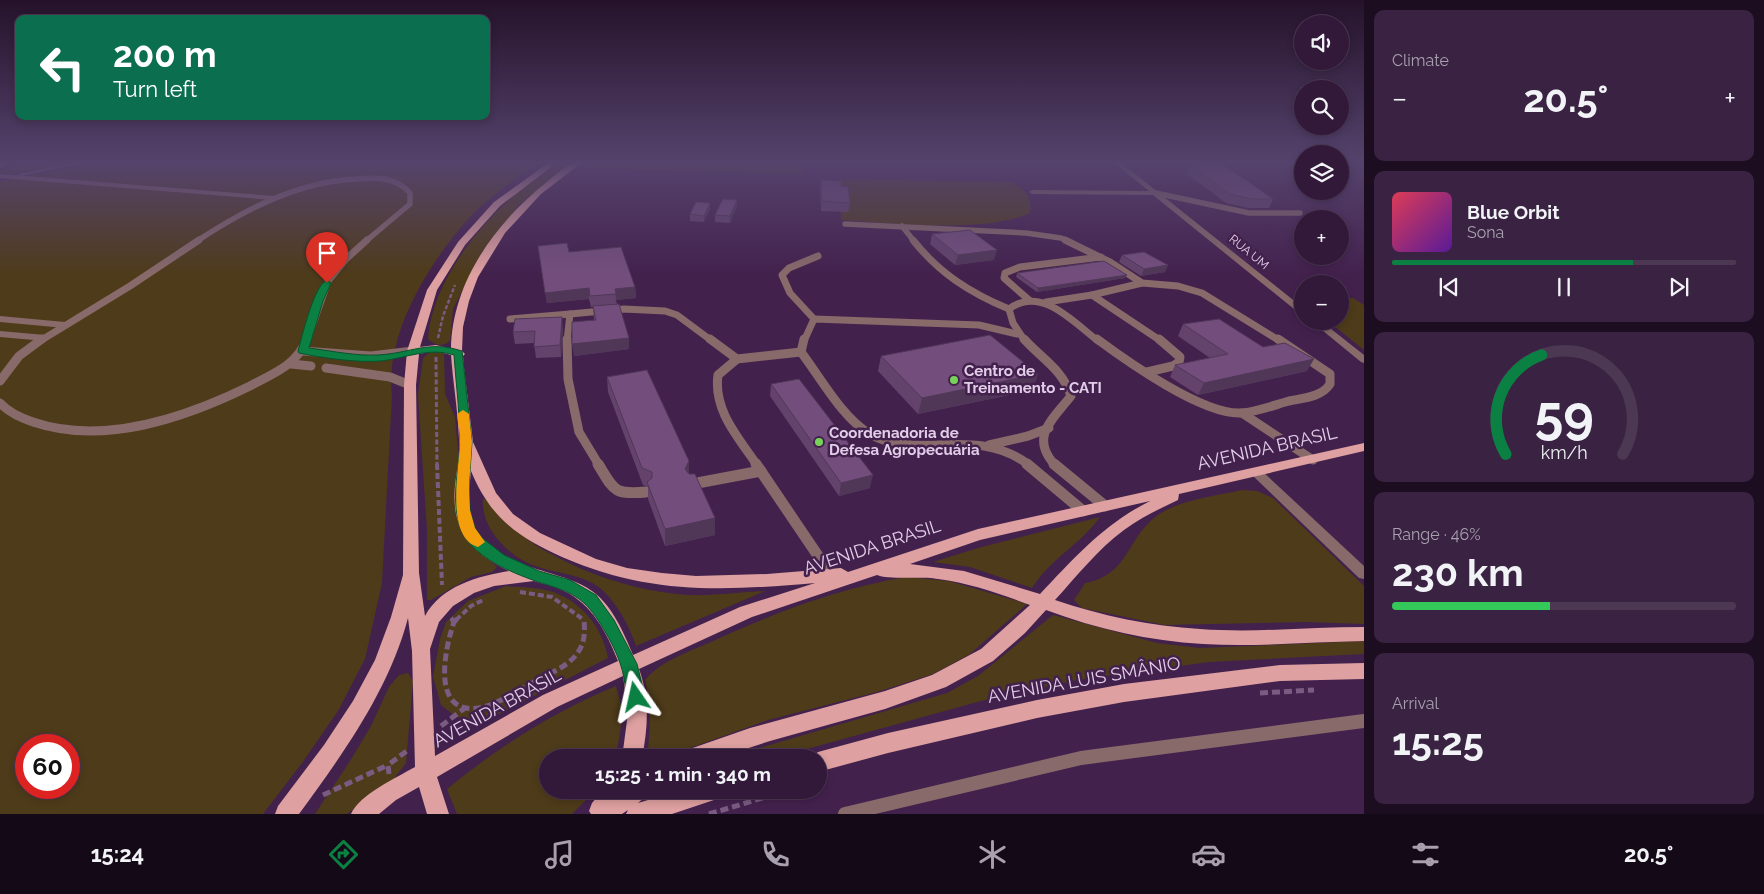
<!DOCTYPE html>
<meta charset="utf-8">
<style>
body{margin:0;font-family:Raleway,sans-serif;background:#3a2242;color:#f1f3f6;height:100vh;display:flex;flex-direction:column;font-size:19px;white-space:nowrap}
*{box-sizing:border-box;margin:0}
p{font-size:16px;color:#a8a0af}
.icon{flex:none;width:28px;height:28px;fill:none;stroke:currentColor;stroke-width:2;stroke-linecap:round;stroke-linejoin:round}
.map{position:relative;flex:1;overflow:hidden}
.drawer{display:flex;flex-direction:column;gap:10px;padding:10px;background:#1c0e20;width:400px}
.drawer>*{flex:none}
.banner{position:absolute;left:15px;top:15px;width:475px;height:105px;border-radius:10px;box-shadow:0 2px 8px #0003,0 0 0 1px #4d3854;background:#0b6e4f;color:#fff;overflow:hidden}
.tools{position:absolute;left:1294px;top:15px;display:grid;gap:10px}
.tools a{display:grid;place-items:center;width:55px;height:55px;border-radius:50%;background:#32193a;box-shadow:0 2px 8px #0003,0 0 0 1px #4d3854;font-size:25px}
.speed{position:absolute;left:15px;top:734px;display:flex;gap:10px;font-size:25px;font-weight:700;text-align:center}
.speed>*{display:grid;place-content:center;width:65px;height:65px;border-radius:50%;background:#32193a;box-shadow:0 2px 8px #0003,0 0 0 1px #4d3854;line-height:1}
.speed .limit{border:8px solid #d22;background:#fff;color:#111}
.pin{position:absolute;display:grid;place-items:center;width:42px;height:42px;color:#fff;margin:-51px -21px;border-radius:50% 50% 50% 0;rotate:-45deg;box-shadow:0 0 5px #0007}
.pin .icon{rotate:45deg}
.me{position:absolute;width:55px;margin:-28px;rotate:349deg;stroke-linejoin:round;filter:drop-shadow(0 0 4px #0008)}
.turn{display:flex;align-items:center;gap:18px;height:105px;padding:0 15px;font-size:22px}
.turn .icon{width:65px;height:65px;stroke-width:2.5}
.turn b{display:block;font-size:35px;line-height:42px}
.big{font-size:38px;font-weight:700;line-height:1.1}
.drawer .card{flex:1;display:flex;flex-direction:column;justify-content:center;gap:8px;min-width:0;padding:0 18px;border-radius:10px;background:#3a2242}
.drawer .dial{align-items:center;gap:0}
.dial svg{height:130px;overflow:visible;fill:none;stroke:#4d3854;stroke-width:7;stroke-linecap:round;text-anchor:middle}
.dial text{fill:#f1f3f6;stroke:none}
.song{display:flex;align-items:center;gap:15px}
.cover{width:60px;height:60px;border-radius:8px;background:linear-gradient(135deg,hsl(350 70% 55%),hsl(270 70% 35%))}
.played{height:5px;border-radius:2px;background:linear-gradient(90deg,#0b8043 70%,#4d3854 70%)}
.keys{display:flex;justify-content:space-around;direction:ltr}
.heat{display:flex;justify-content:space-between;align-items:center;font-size:28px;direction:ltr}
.charge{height:8px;border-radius:4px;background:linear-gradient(90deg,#34c759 46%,#4d3854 0)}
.trip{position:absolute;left:539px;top:749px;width:288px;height:50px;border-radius:25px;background:#32193a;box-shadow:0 2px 8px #0003,0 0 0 1px #4d3854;font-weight:700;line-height:50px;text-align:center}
.dock{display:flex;height:80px;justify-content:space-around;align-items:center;background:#140a17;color:#a8a0af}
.dock .icon{width:35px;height:35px}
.dock .active{color:#0b8043}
.dock b{font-size:22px;color:#f1f3f6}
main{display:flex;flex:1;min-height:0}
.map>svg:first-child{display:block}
.green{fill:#4e3b1a;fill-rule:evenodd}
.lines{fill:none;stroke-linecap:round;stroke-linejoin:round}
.path-far3{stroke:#7a5c83;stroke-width:2.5;stroke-dasharray:4 2;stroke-linecap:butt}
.path-far2{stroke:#7a5c83;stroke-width:3;stroke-dasharray:5 2.5;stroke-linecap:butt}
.path-far1{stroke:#7a5c83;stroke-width:4;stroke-dasharray:6 3;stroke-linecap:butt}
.path{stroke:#7a5c83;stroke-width:5;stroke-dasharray:8 4;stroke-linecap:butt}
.service-far4{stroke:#886a6a;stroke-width:5.5}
.service-far3{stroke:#886a6a;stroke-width:7}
.service-far2{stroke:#886a6a;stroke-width:9}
.service-far1{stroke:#886a6a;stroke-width:11}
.service{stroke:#886a6a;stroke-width:14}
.minor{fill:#886a6a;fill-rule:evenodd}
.primary{fill:#dea0a0;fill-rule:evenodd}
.wall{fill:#63436c}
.shaded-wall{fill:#503758}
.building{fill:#734e7d;stroke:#503758}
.route{fill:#0b8043;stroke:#07532c}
.slow{fill:#f59e0b}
.poi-dot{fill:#77d259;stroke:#43214d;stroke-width:2}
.labels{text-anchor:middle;stroke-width:5;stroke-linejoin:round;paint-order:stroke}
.far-street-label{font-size:12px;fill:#e3cee9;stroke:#43214d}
.poi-label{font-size:15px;font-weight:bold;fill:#e3cee9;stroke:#43214d;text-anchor:start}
.near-street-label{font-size:18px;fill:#e3cee9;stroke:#43214d}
</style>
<main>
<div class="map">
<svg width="1364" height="814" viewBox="0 0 1364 814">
<rect width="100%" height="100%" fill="#43214d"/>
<g class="green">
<path d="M24,161H83L10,174L0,173V171Z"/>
<path d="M110,161H542C520,175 497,191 478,209C435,252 384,331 392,395L382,583L365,659L338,711L302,763L263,814H0V181ZM26,745H69V788H26Z"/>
<path d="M561,161H576L546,182L519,205L482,252L453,309L450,341C442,347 436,346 428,339C433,269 503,195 561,161Z"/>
<path d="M594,161H803L801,174L584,168Z"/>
<path d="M839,179L1012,182C1026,191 1032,197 1030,213C986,234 890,223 841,220Z"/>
<path d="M1340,298H1353L1364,305V350L1328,321H1340Z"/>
<path d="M430,352L444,353L445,394L455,417L459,462L472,545L497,567L492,572L471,577L431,600H427V530L418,395L423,358Z"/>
<path d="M1242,490L1257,491L1273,498L1364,586V624L1306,622L1164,625L1082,608L1074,600L1085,583C1131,575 1126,535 1161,513C1184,499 1216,496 1242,490Z"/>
<path d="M483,498C503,510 515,532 534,544C578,572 636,592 689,595C714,596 740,592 765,591L636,646C629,626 617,602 600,588C579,572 551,574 528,563C505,553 480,525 483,498Z"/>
<path d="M1100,517C1080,545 1052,557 1032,588L970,567L933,562L978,548Z"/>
<path d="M907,577L949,581L1027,604L970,654L933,674L877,692L768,720L665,757L647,755C651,729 651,707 645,680C661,661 688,652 711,642C774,613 838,588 907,577Z"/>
<path d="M506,586C517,587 529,587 541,589C576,595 602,624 608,658L491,718L470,721L455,716L441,705L433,677L440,639L446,622L468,601Z"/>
<path d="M1053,615L1157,643L1200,648L1364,641V654L1209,662L1077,680L981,701L778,757H729L947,693L978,676Z"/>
<path d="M408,673L413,681L406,763L393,780L347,814H315L350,761L371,726L389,687L399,675Z"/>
<path d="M616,686L623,713L616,757L548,758V790H596L572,814H457L447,789C498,747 555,711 616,686Z"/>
</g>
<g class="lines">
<path class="path-far3" d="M438,338L443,316L455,285"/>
<path class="path-far2" d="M436,357L437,465"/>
<g class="path-far1">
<path d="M437,464L442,585"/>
<path d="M520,592L552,597L584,620"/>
<path d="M451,618L453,620"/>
<path d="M456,620L471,606L485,599"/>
</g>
<g class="path">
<path d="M452,619L454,622C447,642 432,702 466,708C487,712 513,693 530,684C544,676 566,668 576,655C585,644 585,633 584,619"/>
<path d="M454,622L457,619"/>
<path d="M1260,693L1314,690"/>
<path d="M441,726L465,708"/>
<path d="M389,774L388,765L408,750"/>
<path d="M323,795L388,765"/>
<path d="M709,814L789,790"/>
</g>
<g class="service-far4">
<path d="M1156,193L1249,213H1300"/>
<path d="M845,224L1026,233L1061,238L1068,241"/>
<path d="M902,226L914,241"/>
<path d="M197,241C246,209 297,182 356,179C376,177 396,177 410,193V204L366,241"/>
</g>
<g class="service-far3">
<path d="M913,240C939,273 970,293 1009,309"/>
<path d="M1065,240L1110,262L1142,283L1178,286L1202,293L1280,341"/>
<path d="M1092,295L1142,283"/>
<path d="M1029,300L1004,278L1005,273L1020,267L1101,257"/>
<path d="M1046,302L1092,295L1161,341"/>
<path d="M510,319L570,314"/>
<path d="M814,319L790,293L782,275L789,268L818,256"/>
<path d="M40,341L130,286L199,240"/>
<path d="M307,341L328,281L346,259L367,240"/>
<path d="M567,341L570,314L624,309L665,311L677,315L712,341"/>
<path d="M804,341L814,319L979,325L1017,334"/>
<path d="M1025,341L1013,323L1009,309C1041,285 1073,322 1098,341"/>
</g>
<g class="service-far2">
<path d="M567,339L568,379L579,432L599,465"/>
<path d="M710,339L737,359"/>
<path d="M1024,339C1042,359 1063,370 1071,396C1053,419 1029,437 1055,465"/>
<path d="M1097,339C1128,362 1203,415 1241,413C1257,412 1274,405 1289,401C1303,398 1322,397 1330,384V374L1278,339"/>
<path d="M303,351L371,356L413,351"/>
<path d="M801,352C820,377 843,419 870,434C917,462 975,424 1029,465"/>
<path d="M801,352L804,339"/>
<path d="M291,364L311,366"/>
<path d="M326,368L390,377L410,385"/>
<path d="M1147,372L1173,366L1179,362L1180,357L1159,339"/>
<path d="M0,381L19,356L42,339"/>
<path d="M0,403C9,413 21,418 33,422C104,446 185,418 250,386C274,373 296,366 307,339"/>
<path d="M1242,413L1313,460"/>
<path d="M989,445L1028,436L1049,428"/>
<path d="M757,465C738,437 713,410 718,375L737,359L801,352"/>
</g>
<g class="service-far1">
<path d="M598,464C614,490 613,495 646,492"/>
<path d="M756,464L831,575"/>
<path d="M1027,464L1083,511"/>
<path d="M1054,464L1105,506"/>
<path d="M692,484L761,471"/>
</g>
<path class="service" d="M845,814L1081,758L1364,721"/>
<g class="minor">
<path d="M7,161H16L0,168V164Z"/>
<path d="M81,161H94L21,176L18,174Z"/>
<path d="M1112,161H1119L1302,307V313H1299L1153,195L1032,194L1029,192L1032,190L1149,191Z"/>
<path d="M0,174L274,196L277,198L274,200L0,178Z"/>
<path d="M0,316L65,322L69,325L65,328L0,322Z"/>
<path d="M1311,321H1321L1364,355V363L1361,362Z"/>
<path d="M0,331L45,335L49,338L45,341L0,337Z"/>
<path d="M1257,469L1261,470L1364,566V579L1359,578L1253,476L1251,473L1253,470Z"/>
</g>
<g class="primary">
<path d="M551,161H559L500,206L465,245L437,290L420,347L436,345L451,349C452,281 497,221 548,181C559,172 571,161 584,161L541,194L505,233L478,277L469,301L463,327L462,351L465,354L463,356L464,368L473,442L496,493L513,514L540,533L596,559L627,568L662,573L696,576L767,574L841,568L848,572L978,529L1364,443V451L1179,494L1178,500C1159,509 1140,518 1124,530C1098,549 1077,576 1055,600C1102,616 1151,626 1200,629C1255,633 1310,627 1364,627V641C1310,642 1257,647 1203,644C1149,641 1097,629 1046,610L1025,633L993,661L946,687L885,709L770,741L718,758H681L684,751L750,728L885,691L932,675L981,649L1030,605C1000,594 970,583 938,579C923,576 887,580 877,575L752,617L639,669C650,698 648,727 642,758H622L628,713L623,676L557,707L437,777L449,814H427L419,787L396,800L379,814H351C360,794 396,778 415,767L412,651L408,618C389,690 343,754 299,814H275L278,806L324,745L353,701L375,660L391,617L403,575L404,385L407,351L427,290L458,242L494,202ZM436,351L451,355C453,383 458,411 459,439C460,454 457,469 455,485C451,529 469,552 509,571C478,576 441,586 425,616L419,573L416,385L419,354ZM471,471C490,517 517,537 562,557C649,595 722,591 815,583L740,607L633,655C624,633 612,605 592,591C578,581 562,577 546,572C522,565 486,552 475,528C467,511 469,490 471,471ZM1150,501C1104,524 1075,557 1040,594L964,571L910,564L980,540ZM534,581C544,584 554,586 564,591C592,604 607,633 618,661L543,695L435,756L430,649L439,622L453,606L474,593L494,586Z"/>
<path d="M1364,663V679L1280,681L1124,702L1037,718L888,753L818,772V758H810L818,752L888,733L1037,700L1124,684L1280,665Z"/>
<path d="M603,790H648L645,797L638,803L681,790H726L723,797L672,814H626L628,810L622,814H591L589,811L592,803Z"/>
</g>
</g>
<g class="wall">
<path d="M1190,164L1273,199L1269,208H1248L1226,203L1186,173Z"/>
<path d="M821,180L841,186L850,203L848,212L821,211L820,189Z"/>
<path d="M737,200V206L730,223L715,222V215Z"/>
<path d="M710,203V209L704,222L690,221V214Z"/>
<path d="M932,234L994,260L955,265L930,244Z"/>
<path d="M538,246L569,252L635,287L636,298L616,300L617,304L629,349L574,356L594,320L593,307H591L589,299L547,303Z"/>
<path d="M1122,255L1168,265L1165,272L1141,276L1119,262Z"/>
<path d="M1017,273L1127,275L1125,278L1037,292L1016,277Z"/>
<path d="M1183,324L1263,347L1307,371L1198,395L1170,377L1175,365L1210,358L1178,336Z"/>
<path d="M563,328L561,357L536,358L534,343L515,344L513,332Z"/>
<path d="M881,356L1033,390L918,414L878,371Z"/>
<path d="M607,377L689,474L715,535L665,546L648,499V487L643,485L608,392Z"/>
<path d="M771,384L870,488L839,496L770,396Z"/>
</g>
<g class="shaded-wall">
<path d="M737,200V206L730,223V216Z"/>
<path d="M710,203V209L704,222V216Z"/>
<path d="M997,250L994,260L955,265L958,255Z"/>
<path d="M1168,265L1165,272L1141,276L1144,269Z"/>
<path d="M1127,275L1125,278L1037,292L1038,288Z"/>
<path d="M635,287L636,298L616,300L615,289Z"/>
<path d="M589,288V299L547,303L545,293Z"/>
<path d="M562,317L563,328L561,357L560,345Z"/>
<path d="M629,338V349L574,356L572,344Z"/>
<path d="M1314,359L1307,371L1198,395L1204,383Z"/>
<path d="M1038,374L1033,390L918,414L922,398Z"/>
<path d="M689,461V478L685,469Z"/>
<path d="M873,475L870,488L839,496L841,483Z"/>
<path d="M715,518V535L665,546V529Z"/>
</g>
<g class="building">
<path d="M1190,164L1224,165L1273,199H1252L1230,194Z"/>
<path d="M821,180L841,181V186L848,187L850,203L822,201Z"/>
<path d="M723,199L737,200L730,216L715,215Z"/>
<path d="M696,202L710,203L704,216L690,214Z"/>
<path d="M970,230L997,250L958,255L932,234Z"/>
<path d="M567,243L569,252L621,247L635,287L615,289L616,294L590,296L589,288L545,293L538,246Z"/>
<path d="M1144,252L1168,265L1144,269L1122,255Z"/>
<path d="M1104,261L1127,275L1038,288L1017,273Z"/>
<path d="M619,304L629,338L572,344V322L596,320L593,306Z"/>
<path d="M562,317L560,345L534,347L535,331L513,332L515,319Z"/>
<path d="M1219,319L1263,347L1285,343L1314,359L1204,383L1175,365L1228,354L1183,324Z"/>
<path d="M990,335L1038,374L922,398L881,356Z"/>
<path d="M647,370L689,461L685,469L689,474H695L715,518L665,529L647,482L652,478V472L642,468L607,377Z"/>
<path d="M799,379L873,475L841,483L771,384Z"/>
</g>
<linearGradient id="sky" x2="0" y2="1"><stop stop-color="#25122a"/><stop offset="0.59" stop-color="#55436d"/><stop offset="1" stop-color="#55436d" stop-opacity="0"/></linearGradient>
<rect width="1364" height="275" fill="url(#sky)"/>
<path class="route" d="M327,280L331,283L323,301L309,348C332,351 355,356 378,355C412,353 428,340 462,351L472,442L469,486L470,510L475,528L481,537L504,555L539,571L570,580L596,595L614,620L637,664L645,697L643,703L636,705L630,703C625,691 625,678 621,666C616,649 598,616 585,604C570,589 548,586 530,579C506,570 471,555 461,529C450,501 459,471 460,442C460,414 456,384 454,355C429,347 406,358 381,361C358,363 322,358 299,353L298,351C302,337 314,285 327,280Z"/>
<path class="slow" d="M463,410L469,414L472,442L469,486L470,510L475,528L485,542L478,547C444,537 460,466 460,441C460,432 458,423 457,414Z"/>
<g class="poi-dot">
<circle cx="954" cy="380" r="5"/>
<circle cx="819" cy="442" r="5"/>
</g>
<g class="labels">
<g class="far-street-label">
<text transform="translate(1249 252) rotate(39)" y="4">RUA UM</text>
</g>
<g class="poi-label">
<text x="964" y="376">Centro de<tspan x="964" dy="17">Treinamento - CATI</tspan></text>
<text x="829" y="438">Coordenadoria de<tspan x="829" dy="17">Defesa Agropecuária</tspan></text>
</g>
<g class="near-street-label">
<text transform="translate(1267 448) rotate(-13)" y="6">AVENIDA BRASIL</text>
<text transform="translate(872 547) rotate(-18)" y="6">AVENIDA BRASIL</text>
<text transform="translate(1084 680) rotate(-10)" y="6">AVENIDA LUIS SMÂNIO</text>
<text transform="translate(497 708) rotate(-29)" y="6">AVENIDA BRASIL</text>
</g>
</g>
</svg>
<div class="tools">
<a><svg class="icon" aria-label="sound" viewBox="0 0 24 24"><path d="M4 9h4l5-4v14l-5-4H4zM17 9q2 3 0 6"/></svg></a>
<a><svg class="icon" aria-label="search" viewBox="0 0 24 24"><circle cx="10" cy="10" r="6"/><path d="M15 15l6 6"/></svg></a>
<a><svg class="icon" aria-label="layers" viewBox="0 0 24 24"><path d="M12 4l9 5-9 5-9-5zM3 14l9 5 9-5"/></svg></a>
<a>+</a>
<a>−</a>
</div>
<div class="speed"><div class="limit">60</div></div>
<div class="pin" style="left:327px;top:283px;background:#d93025"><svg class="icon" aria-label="arrive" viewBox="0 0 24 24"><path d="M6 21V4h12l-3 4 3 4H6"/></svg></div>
<svg class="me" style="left:636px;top:697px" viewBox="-20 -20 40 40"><path d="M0-17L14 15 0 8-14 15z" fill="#0b8043" stroke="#fff" stroke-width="4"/></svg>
<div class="trip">15:25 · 1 min · 340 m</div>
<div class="banner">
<div class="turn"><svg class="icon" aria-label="left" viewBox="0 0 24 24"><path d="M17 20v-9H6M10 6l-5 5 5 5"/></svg><div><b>200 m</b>Turn left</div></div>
</div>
</div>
<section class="drawer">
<div class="card"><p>Climate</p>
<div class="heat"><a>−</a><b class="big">20.5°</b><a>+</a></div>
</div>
<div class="card">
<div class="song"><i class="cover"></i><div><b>Blue Orbit</b><p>Sona</p></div></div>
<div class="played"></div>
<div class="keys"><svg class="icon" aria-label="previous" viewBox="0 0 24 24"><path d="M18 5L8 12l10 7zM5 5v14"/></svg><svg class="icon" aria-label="pause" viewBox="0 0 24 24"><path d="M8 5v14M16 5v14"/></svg><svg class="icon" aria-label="next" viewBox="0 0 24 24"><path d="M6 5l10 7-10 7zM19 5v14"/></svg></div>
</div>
<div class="card dial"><svg viewBox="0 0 100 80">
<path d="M14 69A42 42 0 1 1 86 69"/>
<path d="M14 69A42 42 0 0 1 36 8" stroke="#0b8043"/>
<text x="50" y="56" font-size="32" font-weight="700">59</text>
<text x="50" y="72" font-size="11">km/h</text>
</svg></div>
<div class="card"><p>Range · 46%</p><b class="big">230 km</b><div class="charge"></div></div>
<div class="card"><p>Arrival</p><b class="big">15:25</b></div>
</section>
</main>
<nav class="dock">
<b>15:24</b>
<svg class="icon active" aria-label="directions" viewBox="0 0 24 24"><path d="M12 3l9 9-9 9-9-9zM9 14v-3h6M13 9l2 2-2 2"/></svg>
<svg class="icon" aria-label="music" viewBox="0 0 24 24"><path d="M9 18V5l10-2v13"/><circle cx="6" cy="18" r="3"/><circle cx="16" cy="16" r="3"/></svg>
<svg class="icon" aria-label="phone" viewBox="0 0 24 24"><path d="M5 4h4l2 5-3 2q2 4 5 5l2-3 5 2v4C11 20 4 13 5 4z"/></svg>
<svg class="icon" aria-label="climate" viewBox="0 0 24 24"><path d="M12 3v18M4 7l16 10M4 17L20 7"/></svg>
<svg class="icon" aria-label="car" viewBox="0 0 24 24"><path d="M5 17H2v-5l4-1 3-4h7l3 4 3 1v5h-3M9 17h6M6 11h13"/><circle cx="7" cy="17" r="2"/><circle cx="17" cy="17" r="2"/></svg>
<svg class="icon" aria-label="filters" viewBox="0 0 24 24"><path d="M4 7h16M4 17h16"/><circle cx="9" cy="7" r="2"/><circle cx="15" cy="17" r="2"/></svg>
<b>20.5°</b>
</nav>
